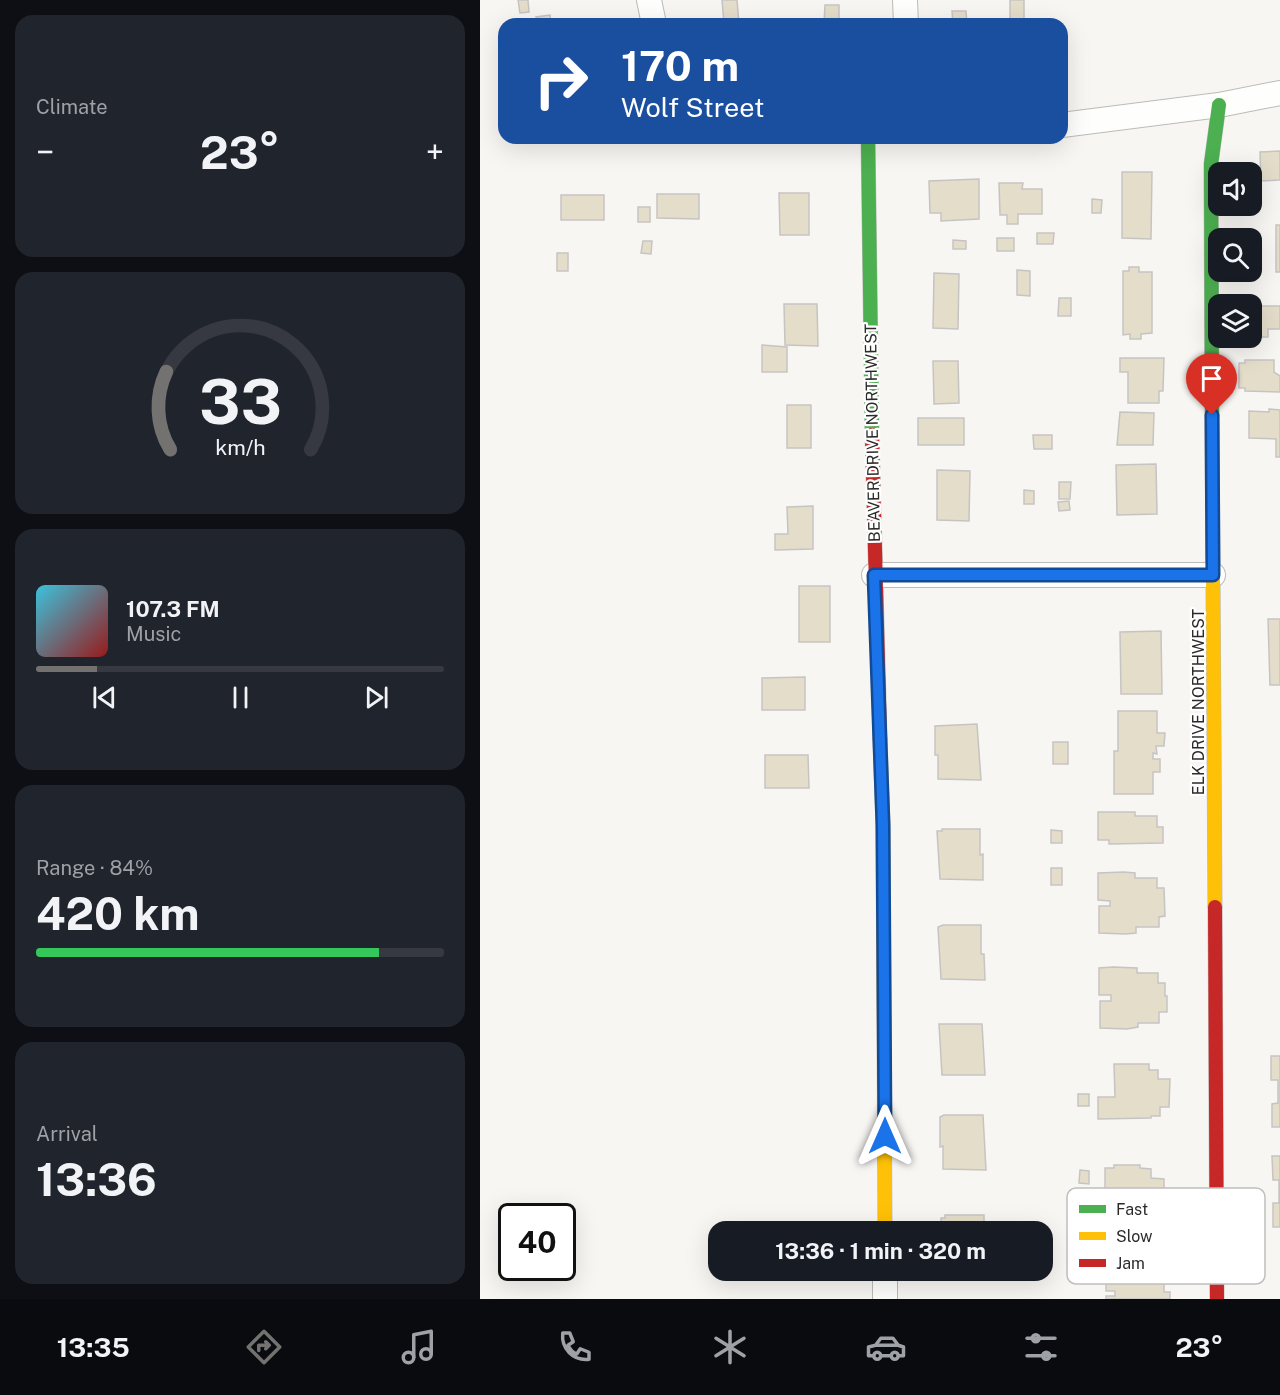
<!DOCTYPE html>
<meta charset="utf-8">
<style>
body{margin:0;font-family:"Public Sans",sans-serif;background:#20242c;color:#f1f3f6;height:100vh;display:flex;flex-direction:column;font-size:22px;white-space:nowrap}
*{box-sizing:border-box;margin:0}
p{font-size:20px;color:#9ea1a6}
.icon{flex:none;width:33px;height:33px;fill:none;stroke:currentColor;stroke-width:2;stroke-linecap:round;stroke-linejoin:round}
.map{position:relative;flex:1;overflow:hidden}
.drawer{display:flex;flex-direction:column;gap:15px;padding:15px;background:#0d0f14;width:480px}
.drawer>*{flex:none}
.top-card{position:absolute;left:18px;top:18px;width:570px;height:126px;border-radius:18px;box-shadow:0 6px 24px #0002;background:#1a4fa0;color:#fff;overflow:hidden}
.controls{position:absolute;left:728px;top:162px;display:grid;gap:12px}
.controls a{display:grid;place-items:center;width:54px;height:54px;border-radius:12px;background:#171b24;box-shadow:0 6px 24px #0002;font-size:30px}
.speed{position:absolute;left:18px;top:1203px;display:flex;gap:12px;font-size:30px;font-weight:700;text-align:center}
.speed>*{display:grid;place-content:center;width:78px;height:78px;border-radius:50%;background:#171b24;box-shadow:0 6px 24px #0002;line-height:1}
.speed .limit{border:3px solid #111;border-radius:9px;background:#fff;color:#111}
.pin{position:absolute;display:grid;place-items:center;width:51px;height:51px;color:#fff;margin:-62px -26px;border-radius:50% 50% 50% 0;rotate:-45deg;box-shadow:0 0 6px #0007}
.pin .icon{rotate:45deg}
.me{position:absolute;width:66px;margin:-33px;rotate:0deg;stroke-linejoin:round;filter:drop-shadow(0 0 4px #0008)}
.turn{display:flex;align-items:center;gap:21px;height:126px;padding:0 24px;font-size:27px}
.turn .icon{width:78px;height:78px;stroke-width:2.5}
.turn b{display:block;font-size:42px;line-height:51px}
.big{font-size:45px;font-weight:700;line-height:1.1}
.drawer .card{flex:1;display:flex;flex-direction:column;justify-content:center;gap:9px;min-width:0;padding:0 21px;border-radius:18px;background:#20242c}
.drawer .dial{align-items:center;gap:0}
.dial svg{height:156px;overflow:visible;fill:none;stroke:#363941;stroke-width:7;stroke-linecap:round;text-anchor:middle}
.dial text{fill:#f1f3f6;stroke:none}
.song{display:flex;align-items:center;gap:18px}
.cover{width:72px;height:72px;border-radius:9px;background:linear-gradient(135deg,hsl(190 70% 55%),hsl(0 70% 35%))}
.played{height:6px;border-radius:3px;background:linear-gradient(90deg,#737270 15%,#363941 15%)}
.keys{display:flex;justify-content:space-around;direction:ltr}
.heat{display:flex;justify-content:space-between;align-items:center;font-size:33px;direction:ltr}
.charge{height:9px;border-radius:4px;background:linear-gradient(90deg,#34c759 84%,#363941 0)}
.trip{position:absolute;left:228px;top:1221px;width:345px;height:60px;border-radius:18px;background:#171b24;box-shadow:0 6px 24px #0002;font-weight:700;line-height:60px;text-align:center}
.tab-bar{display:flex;height:96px;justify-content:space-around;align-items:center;background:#090b0e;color:#9ea1a6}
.tab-bar .icon{width:42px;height:42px}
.tab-bar .selected{color:#737270}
.tab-bar b{font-size:27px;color:#f1f3f6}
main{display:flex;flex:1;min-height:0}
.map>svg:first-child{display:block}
.building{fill:#e4ddca;stroke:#c6c4c3;stroke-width:1.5}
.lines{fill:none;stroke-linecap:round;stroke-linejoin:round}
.street-casing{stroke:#bcbbb9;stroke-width:26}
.fast-casing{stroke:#bcbbb9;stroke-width:15}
.slow-casing{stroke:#bcbbb9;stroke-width:15}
.jam-casing{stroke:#bcbbb9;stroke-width:15}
.street{stroke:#fefefd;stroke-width:24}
.fast{stroke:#4caf50;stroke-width:14}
.slow{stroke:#ffc107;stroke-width:14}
.jam{stroke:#c62828;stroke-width:14}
.route-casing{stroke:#114b97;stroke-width:15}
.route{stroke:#1a73e8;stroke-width:10}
.labels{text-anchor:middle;stroke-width:4.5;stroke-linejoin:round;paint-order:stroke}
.street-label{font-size:16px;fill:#2c2b2a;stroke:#fff}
.key{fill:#fff;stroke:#c0bfbf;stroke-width:1.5}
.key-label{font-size:16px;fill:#2c2b2a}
</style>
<main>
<section class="drawer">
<div class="card"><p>Climate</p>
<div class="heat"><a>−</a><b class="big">23°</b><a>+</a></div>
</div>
<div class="card dial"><svg viewBox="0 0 100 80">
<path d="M14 69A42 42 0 1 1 86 69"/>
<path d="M14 69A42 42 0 0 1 12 29" stroke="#737270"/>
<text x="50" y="56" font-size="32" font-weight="700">33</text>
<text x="50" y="72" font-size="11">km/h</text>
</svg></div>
<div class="card">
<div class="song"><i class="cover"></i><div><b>107.3 FM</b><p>Music</p></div></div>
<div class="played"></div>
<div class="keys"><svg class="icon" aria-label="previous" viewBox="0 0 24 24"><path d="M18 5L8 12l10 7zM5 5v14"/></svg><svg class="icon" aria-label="pause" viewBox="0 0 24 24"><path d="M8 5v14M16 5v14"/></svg><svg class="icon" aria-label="next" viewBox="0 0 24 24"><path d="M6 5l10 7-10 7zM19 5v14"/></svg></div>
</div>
<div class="card"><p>Range · 84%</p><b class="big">420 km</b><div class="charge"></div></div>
<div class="card"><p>Arrival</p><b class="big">13:36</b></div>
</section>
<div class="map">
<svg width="800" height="1299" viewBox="0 0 800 1299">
<rect width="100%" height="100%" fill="#f8f6f3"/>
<g class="building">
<path d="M38,0H48L49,12L40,13Z"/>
<path d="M242,0H257L259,24H244Z"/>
<rect x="530" y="0" width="14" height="24"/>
<path d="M345,5H359V24H344Z"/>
<path d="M472,11H486L487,24H473Z"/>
<path d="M70,15L71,24H57L56,17Z"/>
<path d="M800,151V180L781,181L780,152Z"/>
<path d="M642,172H672L671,239L642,238Z"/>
<path d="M499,179V219L461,221V213H450L449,181Z"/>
<path d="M519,183H543L542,189H562V214H538V224H527V215H520Z"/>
<path d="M299,193H329V235H300Z"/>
<path d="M177,194H219V219L177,218Z"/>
<rect x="81" y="195" width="43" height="25"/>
<path d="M612,199L622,200L621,213H612Z"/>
<rect x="158" y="207" width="12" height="15"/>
<rect x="796" y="225" width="4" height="47"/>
<path d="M557,233H574L573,244H557Z"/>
<rect x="517" y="238" width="17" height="13"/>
<path d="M473,240L486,241V249H473Z"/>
<path d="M163,241H172L171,254L161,253Z"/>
<rect x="77" y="253" width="11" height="18"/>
<path d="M649,267H659V272H672V333L661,334V339H650V334L643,335V271H649Z"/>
<path d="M537,270L550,271V296L537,295Z"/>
<path d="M454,273L479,274L478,329L453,328Z"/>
<path d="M579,298H591V316H578Z"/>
<path d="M304,304H337L338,346L305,345Z"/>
<path d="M771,306H800V329H788V337H777V332L771,333Z"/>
<path d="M282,345L307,347V372H282Z"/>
<path d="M640,358H684L683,391H679V403H648V372H640Z"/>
<path d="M765,360H794V372L800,376V392L765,391V388H759V363H765Z"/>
<path d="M453,361H478L479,403L454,404Z"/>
<rect x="307" y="405" width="24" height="43"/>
<path d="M789,409L800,410V457H796V439L769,438V411L789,412Z"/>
<path d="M640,412L674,413L673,445H637Z"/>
<rect x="438" y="418" width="46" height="27"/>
<path d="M553,435H572V449H554Z"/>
<path d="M676,464L677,514L637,515L636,465Z"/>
<path d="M457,470L490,471L489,521L457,520Z"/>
<path d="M579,482H591L590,499H579Z"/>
<path d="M544,490L554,491V504H544Z"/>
<path d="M589,501L590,510L579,511L578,502Z"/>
<path d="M333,506V549L295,550V534H308L307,507Z"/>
<rect x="319" y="586" width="31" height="56"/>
<path d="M788,619H800V685H790Z"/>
<path d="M681,631L682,694H641L640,632Z"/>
<path d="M325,677V710H282V678Z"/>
<path d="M638,711H677V733H685L684,746H676L677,754L673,753V759H680V772H673V794H634V751H638Z"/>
<path d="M497,724L501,780L458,779V755H455V726Z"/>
<rect x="573" y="742" width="15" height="22"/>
<path d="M285,755H328L329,788H285Z"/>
<path d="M618,812H655V816H677V827H683V843L629,844V840H618Z"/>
<path d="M462,829H500V855L503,854V880L460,879L457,831H462Z"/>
<path d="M571,830L582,831V843H571Z"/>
<rect x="571" y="868" width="11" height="17"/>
<path d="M644,872L655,873V878H677V888H684L685,916L679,917V927H656V933L646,934L619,933V906H630V901L618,900V873Z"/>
<path d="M463,925H501V954H504L505,980L461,979L458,927Z"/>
<path d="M633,967L657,968V973H678V983H685V996H687V1012H679V1023H658V1027L647,1029L620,1028V1001H631V995H619V968Z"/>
<path d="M459,1024H502L505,1075H462Z"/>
<path d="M791,1056H800V1127H792V1104L798,1103V1080H791Z"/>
<path d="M634,1064H669V1070H678V1079H690L689,1107H680V1116H671V1118L618,1119V1097H635Z"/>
<rect x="598" y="1094" width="11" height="12"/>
<path d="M464,1115H503L506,1170L463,1169V1146L460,1147V1117Z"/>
<path d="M792,1156H800V1227H793V1203H799V1180H793Z"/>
<path d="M634,1165H660V1168L671,1169V1178L684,1179V1191H689V1207H684V1218H661V1223L654,1224L625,1223V1196H634V1191H625V1168H634Z"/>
<path d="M600,1170L609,1171V1184L599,1183Z"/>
<path d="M465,1215H504V1232H461V1218H465Z"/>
<path d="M634,1265H661V1268H671V1279H684V1292H690V1299H626V1296H635V1291H626V1267H634Z"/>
</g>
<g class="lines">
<g class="street-casing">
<g id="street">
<path d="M169,0L174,24"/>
<path d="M425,0L426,24"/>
<path d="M582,125L739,105L800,93"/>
<path d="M394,575H733"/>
<path d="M405,1270V1299"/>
</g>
</g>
<g class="fast-casing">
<g id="fast">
<path d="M388,138L392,435"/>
<path d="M732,416L731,164L739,105"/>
</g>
</g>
<g class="slow-casing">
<g id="slow">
<path d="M732,416L735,907"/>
<path d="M400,739L403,825L405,1232"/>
</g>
</g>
<g class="jam-casing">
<g id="jam">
<path d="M392,435L400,739"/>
<path d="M735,907L737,1299"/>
</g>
</g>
<use href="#street" class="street"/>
<use href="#fast" class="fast"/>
<use href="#slow" class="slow"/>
<use href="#jam" class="jam"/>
</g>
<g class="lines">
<g class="route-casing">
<path id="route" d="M405,1136L403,825L394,575H733L732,415"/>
</g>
<use href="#route" class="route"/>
</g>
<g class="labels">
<g class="street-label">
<text transform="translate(392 433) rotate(-91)" y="6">BEAVER DRIVE NORTHWEST</text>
<text transform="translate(718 702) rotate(-90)" y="6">ELK DRIVE NORTHWEST</text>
</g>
</g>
<rect x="587" y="1188" width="198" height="96" rx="9" class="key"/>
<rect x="599" y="1205" width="27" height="8" fill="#4caf50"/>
<rect x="599" y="1232" width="27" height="8" fill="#ffc107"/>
<rect x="599" y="1259" width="27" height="8" fill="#c62828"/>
<g class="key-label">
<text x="636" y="1215">Fast</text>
<text x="636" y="1242">Slow</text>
<text x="636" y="1269">Jam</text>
</g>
</svg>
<div class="controls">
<a><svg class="icon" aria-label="sound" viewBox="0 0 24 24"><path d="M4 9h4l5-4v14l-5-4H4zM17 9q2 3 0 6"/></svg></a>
<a><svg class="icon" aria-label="search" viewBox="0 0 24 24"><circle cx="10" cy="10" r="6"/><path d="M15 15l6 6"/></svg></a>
<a><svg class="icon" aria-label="layers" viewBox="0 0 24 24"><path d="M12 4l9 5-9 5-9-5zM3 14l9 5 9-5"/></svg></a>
</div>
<div class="speed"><div class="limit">40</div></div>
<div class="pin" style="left:732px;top:415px;background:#d93025"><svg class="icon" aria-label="arrive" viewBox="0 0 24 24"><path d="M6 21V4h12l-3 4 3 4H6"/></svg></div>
<svg class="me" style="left:405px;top:1136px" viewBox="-20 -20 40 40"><path d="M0-17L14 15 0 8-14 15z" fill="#1a73e8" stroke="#fff" stroke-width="4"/></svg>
<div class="trip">13:36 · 1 min · 320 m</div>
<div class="top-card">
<div class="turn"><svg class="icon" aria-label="right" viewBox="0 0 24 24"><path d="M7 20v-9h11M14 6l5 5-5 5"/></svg><div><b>170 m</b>Wolf Street</div></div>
</div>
</div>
</main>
<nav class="tab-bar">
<b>13:35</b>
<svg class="icon selected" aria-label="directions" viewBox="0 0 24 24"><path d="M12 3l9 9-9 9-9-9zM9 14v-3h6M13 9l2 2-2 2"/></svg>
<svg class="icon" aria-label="music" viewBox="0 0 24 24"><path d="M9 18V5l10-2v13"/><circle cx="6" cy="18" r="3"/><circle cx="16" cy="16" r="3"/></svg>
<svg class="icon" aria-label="phone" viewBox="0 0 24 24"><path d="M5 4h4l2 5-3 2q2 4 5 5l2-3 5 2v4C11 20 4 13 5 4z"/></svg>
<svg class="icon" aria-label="climate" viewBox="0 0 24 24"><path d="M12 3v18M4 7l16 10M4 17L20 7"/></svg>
<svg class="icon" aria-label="car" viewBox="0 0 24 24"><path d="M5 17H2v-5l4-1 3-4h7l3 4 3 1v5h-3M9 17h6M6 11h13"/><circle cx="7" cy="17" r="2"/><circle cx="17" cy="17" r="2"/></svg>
<svg class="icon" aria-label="filters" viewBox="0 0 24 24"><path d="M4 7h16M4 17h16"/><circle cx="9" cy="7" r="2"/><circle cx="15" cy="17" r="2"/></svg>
<b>23°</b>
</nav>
